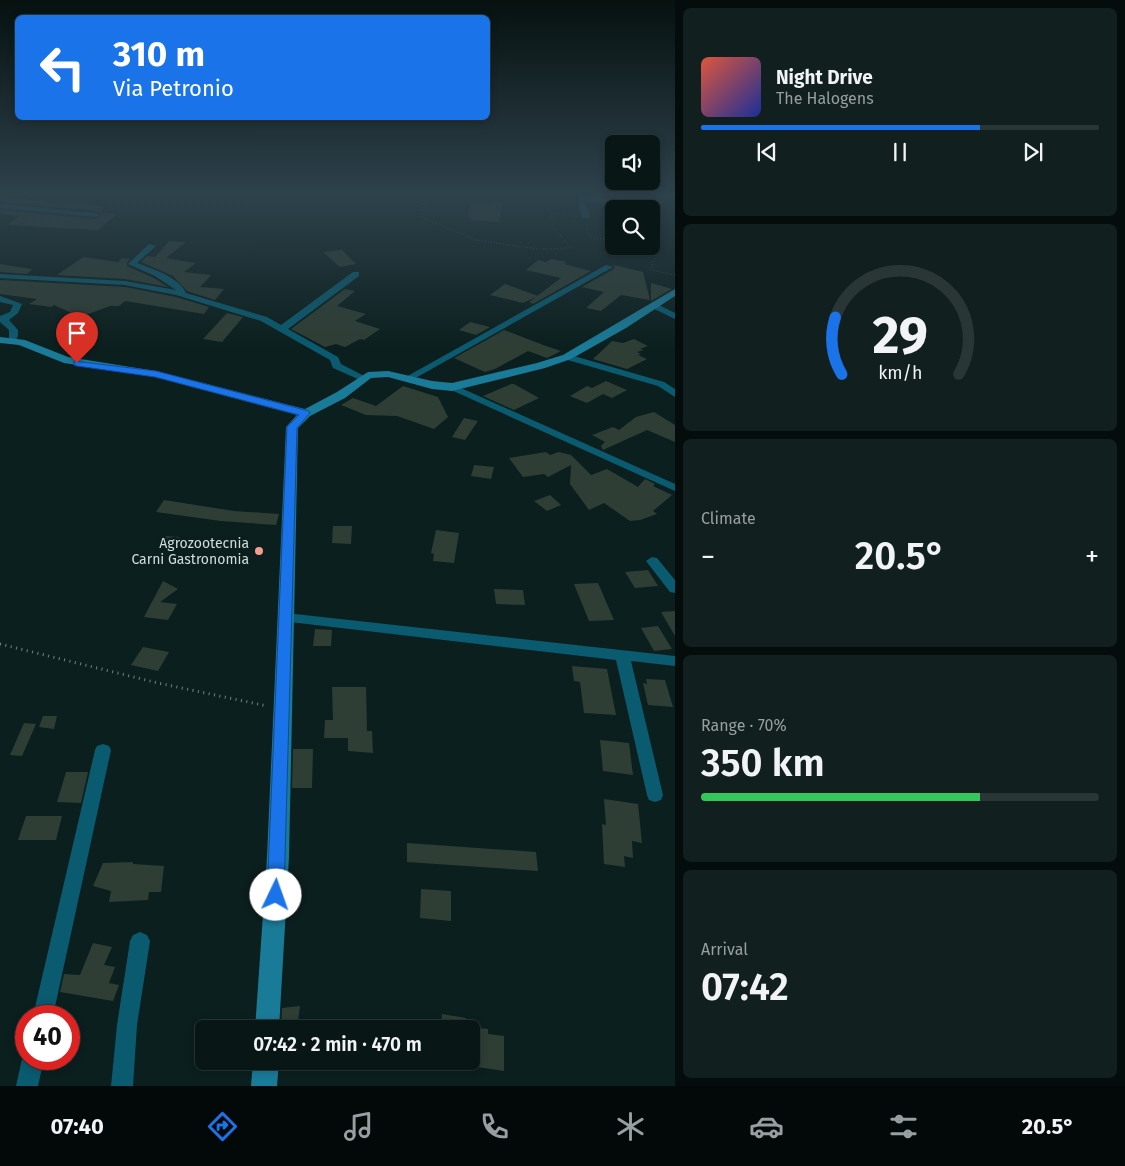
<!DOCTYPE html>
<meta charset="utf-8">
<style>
body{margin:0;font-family:"Fira Sans",sans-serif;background:#11201f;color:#f1f3f6;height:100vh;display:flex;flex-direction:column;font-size:19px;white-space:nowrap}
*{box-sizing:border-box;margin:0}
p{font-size:16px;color:#989fa1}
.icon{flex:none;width:28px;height:28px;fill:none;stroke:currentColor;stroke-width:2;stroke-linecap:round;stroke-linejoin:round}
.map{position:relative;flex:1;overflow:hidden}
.sheet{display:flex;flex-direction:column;gap:8px;padding:8px;background:#040d0c;width:450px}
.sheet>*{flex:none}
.banner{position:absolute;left:15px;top:15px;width:475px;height:105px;border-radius:8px;box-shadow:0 2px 8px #0003,0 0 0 1px #293635;background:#1a73e8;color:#fff;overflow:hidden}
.buttons{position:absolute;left:605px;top:135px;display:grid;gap:10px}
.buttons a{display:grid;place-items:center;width:55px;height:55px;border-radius:8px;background:#081716;box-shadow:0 2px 8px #0003,0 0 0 1px #293635;font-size:25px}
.speed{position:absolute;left:15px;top:1005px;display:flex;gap:10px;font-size:25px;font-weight:700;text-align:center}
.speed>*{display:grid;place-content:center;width:65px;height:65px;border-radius:50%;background:#081716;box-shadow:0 2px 8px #0003,0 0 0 1px #293635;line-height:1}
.speed .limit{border:8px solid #d22;background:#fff;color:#111}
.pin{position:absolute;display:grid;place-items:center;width:42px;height:42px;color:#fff;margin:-51px -21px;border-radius:50% 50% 50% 0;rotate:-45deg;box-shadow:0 0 5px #0007}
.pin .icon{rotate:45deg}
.me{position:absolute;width:55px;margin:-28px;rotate:3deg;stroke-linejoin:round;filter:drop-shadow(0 0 4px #0008)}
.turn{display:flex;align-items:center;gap:18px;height:105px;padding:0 15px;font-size:22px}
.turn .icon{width:65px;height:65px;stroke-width:2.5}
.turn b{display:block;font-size:35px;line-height:42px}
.big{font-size:38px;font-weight:600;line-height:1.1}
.sheet .card{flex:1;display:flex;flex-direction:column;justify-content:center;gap:8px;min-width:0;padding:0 18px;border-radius:8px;background:#11201f}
.sheet .dial{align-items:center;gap:0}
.dial svg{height:130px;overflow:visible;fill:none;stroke:#293635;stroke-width:7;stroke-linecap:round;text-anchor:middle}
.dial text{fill:#f1f3f6;stroke:none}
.song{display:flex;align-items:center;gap:15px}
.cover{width:60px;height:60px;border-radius:8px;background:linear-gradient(135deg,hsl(10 70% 55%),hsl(230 70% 35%))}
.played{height:5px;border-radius:2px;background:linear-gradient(90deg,#1a73e8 70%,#293635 70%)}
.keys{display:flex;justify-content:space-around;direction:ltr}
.heat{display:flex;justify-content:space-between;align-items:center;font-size:28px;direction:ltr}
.charge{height:8px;border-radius:4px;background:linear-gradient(90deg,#34c759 70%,#293635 0)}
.trip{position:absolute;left:195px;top:1020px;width:285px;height:50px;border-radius:8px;background:#081716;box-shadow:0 2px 8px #0003,0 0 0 1px #293635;font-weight:600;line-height:50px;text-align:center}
.dock{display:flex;height:80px;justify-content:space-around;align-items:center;background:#030909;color:#989fa1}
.dock .icon{width:35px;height:35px}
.dock .selected{color:#1a73e8}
.dock b{font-size:22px;color:#f1f3f6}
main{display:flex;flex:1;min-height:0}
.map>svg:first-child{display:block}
.building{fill:#2e3e35}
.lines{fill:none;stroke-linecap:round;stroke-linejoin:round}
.path-far1{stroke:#738382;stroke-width:1;stroke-dasharray:0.5 2.5;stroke-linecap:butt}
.path{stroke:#738382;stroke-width:3;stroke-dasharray:1 4.5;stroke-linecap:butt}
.street{fill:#0a5a70;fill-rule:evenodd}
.secondary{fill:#1a7b98;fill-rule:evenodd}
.route{fill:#1a73e8;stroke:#114b97}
.poi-dot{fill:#f59d8e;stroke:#0b1f1e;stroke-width:2}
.labels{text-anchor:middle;stroke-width:5;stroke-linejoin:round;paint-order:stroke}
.poi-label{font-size:14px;fill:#d1dddc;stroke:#0b1f1e;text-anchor:end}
</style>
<main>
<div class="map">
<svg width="675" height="1086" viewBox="0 0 675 1086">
<rect width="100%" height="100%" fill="#0b1f1e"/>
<g class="building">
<path d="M0,197L102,206V213L117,214L98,230L8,225L19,216L0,214V210L96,219L102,214L96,211L0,202Z"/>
<path d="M492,201L503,202L499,222L471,220V218H468L470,203L490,205Z"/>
<path d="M169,241L186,242L166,258L196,263L184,272L211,275L200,287L224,289L215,300L187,291L173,276L141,262L147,256L155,257Z"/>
<path d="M342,250L356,264L340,267L323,252Z"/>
<path d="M83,257L118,262L122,258L130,259L127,263V266L154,278L168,287L125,279L57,275Z"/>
<path d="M551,259L567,262L564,264L591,271L533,304L529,302L561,278L526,270L538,260L546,262Z"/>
<path d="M0,264L32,269L27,274L0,272Z"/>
<path d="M610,264L643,272L650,300L621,295L601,311L586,308L604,292L582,287L614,269L615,266Z"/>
<path d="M0,280L125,287L176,297L209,307L204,314L125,301L119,306H110L80,317L54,305L51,307L29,304L37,299L0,294Z"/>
<path d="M651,283L672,289L651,301Z"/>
<path d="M505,284L538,296L523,303L490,295Z"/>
<path d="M345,289L355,291L337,306L366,314L355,321L380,329L364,340L360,339L345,347L336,344L325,347L291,329Z"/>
<path d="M227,313L243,317L222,342L203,339Z"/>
<path d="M470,322L490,327L476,335L459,330Z"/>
<path d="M504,330L546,346L561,351L547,358L528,351L495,369L485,372L454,358Z"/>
<path d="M634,339L648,346L640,349L644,350L637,352L641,354L638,355L647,359L627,369L593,359L612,341L623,343Z"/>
<path d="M606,381L627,390L612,398L603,394L587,403L570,396L587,386L592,388Z"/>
<path d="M511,384H514L539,398L514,410L483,396Z"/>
<path d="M403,386L438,397L448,417L434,429L397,416L366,415L341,405L353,398L376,406Z"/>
<path d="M654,412L675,425V442L647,430L603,450L601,446L605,442L592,435L613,427L619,430L636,417Z"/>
<path d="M464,418L478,421L465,440L452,437Z"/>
<path d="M546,452L550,455L559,452L571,455L591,475L607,469L638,487L645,479L655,484L653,486L672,495L653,511L657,514L640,520L630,521L604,503L589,510L570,484L571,465L548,477L544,474L523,477L509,458Z"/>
<path d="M474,465L494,467L491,479L471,476Z"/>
<path d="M550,495L561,505L547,511L534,501Z"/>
<path d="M164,500L234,511L279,514L276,525L221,521L156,512Z"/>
<path d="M333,526H352L351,544L332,543Z"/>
<path d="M436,530L459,533L454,563L433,561L434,554L431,553Z"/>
<path d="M164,536L180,537L177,549L161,548Z"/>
<path d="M648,570L658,586L635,588L625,572Z"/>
<path d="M163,581L178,589L160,602L177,604L168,620L144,617Z"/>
<path d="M598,583L614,620L589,621L574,584Z"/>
<path d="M494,589L523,590L525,605L496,604Z"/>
<path d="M675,611V636L661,612Z"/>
<path d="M658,626L672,649L654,651L641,628Z"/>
<path d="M315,629L332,630L331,646H313Z"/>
<path d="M143,647L169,652L158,671L131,665Z"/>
<path d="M572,666L607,669L616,715L584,713L580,682L574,681Z"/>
<path d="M646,679L665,680L673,707L648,705L643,683L647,684Z"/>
<path d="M332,687H366L367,731H372L373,753L348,751V738H324L325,720H333Z"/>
<path d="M43,716H57L54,729L39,727Z"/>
<path d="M24,723L36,724L22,756L10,755Z"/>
<path d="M600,740L629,743L633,775L603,771Z"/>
<path d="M293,749H313L312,788H292Z"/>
<path d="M66,772H88L81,803L57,802Z"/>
<path d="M604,799L638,804L642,843L632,841L633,858L624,856L625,867L604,864L602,824L606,825Z"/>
<path d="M26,816H62L56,840H18Z"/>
<path d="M407,843L536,852L538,871L407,862Z"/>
<path d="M133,862V864L164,866L161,892H149L148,900L109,902L111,891L93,886L103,863Z"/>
<path d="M421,889L451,891V921L420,918Z"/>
<path d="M93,943L112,947L104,965L115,967L109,983L119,985L113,1001L60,992L64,974L80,975Z"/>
<path d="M300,1006L297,1029H281L282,1008Z"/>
<path d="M442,1014L466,1018L465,1029H441Z"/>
<path d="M471,1027L488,1029V1034L504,1036V1071L471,1066Z"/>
</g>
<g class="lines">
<g class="path-far1">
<path d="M429,195L428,200L423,203V218L476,240L538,249L571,248L556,230L550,216L551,214L575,216"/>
<path d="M586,224L587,232L592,238L614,240"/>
<path d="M651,245L659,246L651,270L675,275"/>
</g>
<path class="path" d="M0,644L158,683L267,706"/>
<g class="street">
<path d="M582,195H589L587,198L625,200L628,202L625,204L585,202L590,217L586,219L582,217L578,200Z"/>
<path d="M0,204L96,213L100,215L96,217L0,208Z"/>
<path d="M149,244L156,246L137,263C153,269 179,277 186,293L267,317L281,325L353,272H359V276L288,329L338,357L341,364L368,378L366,380H360L333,368L330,360L261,321L176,295L125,285L0,278V274L125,281L176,290L155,276L128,264Z"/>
<path d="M606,265L613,267L412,380H406L404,378Z"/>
<path d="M0,296L22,304L18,313L9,320L18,330V336L15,342H9V330L0,322V316L10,312L13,305L0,302Z"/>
<path d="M653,302L675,313V319L650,307L649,305Z"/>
<path d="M567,354L664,382L675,389V397L658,386L564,359L562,357Z"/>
<path d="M452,384L675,484V491L449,389L447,387Z"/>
<path d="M652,557L657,558L675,580V593L670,592L646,561Z"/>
<path d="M286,613L675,656V666L631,661L663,795L661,800L655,802L649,800L647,795L616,660L281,621L279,618L281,615Z"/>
<path d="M103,744L109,746L111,750L53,1016H33L95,750L97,746Z"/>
<path d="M140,932L147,935L150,941L137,1025L133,1086H111L117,1025L130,941L133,935Z"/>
<path d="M26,1051V1059H44L38,1086H16L22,1059Z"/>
</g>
<g class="secondary">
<path d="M675,289V296L626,328L571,359L545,368L452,391L432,389L388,377L371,378L345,398L310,416L298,428L289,857L279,1029H255L267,857L286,427L297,415L156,377L64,363L19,345L0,343V337L25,340L68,357L156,371L305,409L337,392L368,372L388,371L432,381L452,383L537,363L563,355Z"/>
<path d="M253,1061H279L277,1086H251Z"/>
</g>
</g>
<linearGradient id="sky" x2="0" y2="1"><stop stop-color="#061110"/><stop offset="0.56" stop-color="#2e424c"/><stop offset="1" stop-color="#2e424c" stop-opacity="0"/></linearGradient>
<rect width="675" height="348" fill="url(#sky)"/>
<path class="route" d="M74,361L156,371L309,411L310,413L297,428L284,895L282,900L276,903L270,900L267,895L287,427L299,415L155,377L77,366L74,365Z"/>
<circle class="poi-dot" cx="259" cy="551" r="5"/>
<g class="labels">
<g class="poi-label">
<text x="249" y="548">Agrozootecnia<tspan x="249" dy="16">Carni Gastronomia</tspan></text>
</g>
</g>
</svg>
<div class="buttons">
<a><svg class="icon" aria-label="sound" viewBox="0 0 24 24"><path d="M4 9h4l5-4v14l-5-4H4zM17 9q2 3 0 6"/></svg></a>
<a><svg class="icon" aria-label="search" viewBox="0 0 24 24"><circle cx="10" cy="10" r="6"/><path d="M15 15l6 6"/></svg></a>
</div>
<div class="speed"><div class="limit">40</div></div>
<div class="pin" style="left:77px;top:363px;background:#d93025"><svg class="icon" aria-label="arrive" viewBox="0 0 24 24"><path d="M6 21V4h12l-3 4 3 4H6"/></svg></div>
<svg class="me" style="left:276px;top:895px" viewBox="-20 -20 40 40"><circle r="19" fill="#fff"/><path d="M0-13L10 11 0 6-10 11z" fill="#1a73e8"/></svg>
<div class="trip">07:42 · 2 min · 470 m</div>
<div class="banner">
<div class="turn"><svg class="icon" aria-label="left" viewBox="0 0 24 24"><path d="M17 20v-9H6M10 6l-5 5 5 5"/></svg><div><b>310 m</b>Via Petronio</div></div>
</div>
</div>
<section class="sheet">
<div class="card">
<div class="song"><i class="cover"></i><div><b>Night Drive</b><p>The Halogens</p></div></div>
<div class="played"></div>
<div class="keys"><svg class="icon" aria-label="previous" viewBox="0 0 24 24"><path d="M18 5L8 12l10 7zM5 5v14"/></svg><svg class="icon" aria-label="pause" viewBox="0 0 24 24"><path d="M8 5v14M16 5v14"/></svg><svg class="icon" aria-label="next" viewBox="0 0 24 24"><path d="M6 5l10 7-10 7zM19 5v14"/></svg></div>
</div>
<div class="card dial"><svg viewBox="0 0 100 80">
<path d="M14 69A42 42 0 1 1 86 69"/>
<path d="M14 69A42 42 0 0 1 10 34" stroke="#1a73e8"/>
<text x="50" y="56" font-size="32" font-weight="700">29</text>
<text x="50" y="72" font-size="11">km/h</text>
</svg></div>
<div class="card"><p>Climate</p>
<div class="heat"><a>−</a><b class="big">20.5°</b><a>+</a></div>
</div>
<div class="card"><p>Range · 70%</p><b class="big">350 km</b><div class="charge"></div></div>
<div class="card"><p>Arrival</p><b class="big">07:42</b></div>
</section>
</main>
<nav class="dock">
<b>07:40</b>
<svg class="icon selected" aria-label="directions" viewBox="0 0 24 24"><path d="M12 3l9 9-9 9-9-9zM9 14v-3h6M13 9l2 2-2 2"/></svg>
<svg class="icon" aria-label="music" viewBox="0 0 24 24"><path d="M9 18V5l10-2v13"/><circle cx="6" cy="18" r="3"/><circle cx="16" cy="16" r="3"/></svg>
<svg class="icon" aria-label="phone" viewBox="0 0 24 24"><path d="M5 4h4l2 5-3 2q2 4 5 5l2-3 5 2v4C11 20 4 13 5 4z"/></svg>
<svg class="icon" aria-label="climate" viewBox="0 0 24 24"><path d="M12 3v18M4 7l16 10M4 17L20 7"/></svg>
<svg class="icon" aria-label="car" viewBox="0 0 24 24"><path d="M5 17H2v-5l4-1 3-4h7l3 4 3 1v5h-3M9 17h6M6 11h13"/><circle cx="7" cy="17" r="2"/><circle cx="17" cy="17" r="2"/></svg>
<svg class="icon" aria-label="filters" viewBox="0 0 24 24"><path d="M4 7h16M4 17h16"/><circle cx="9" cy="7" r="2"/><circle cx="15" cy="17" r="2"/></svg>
<b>20.5°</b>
</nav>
